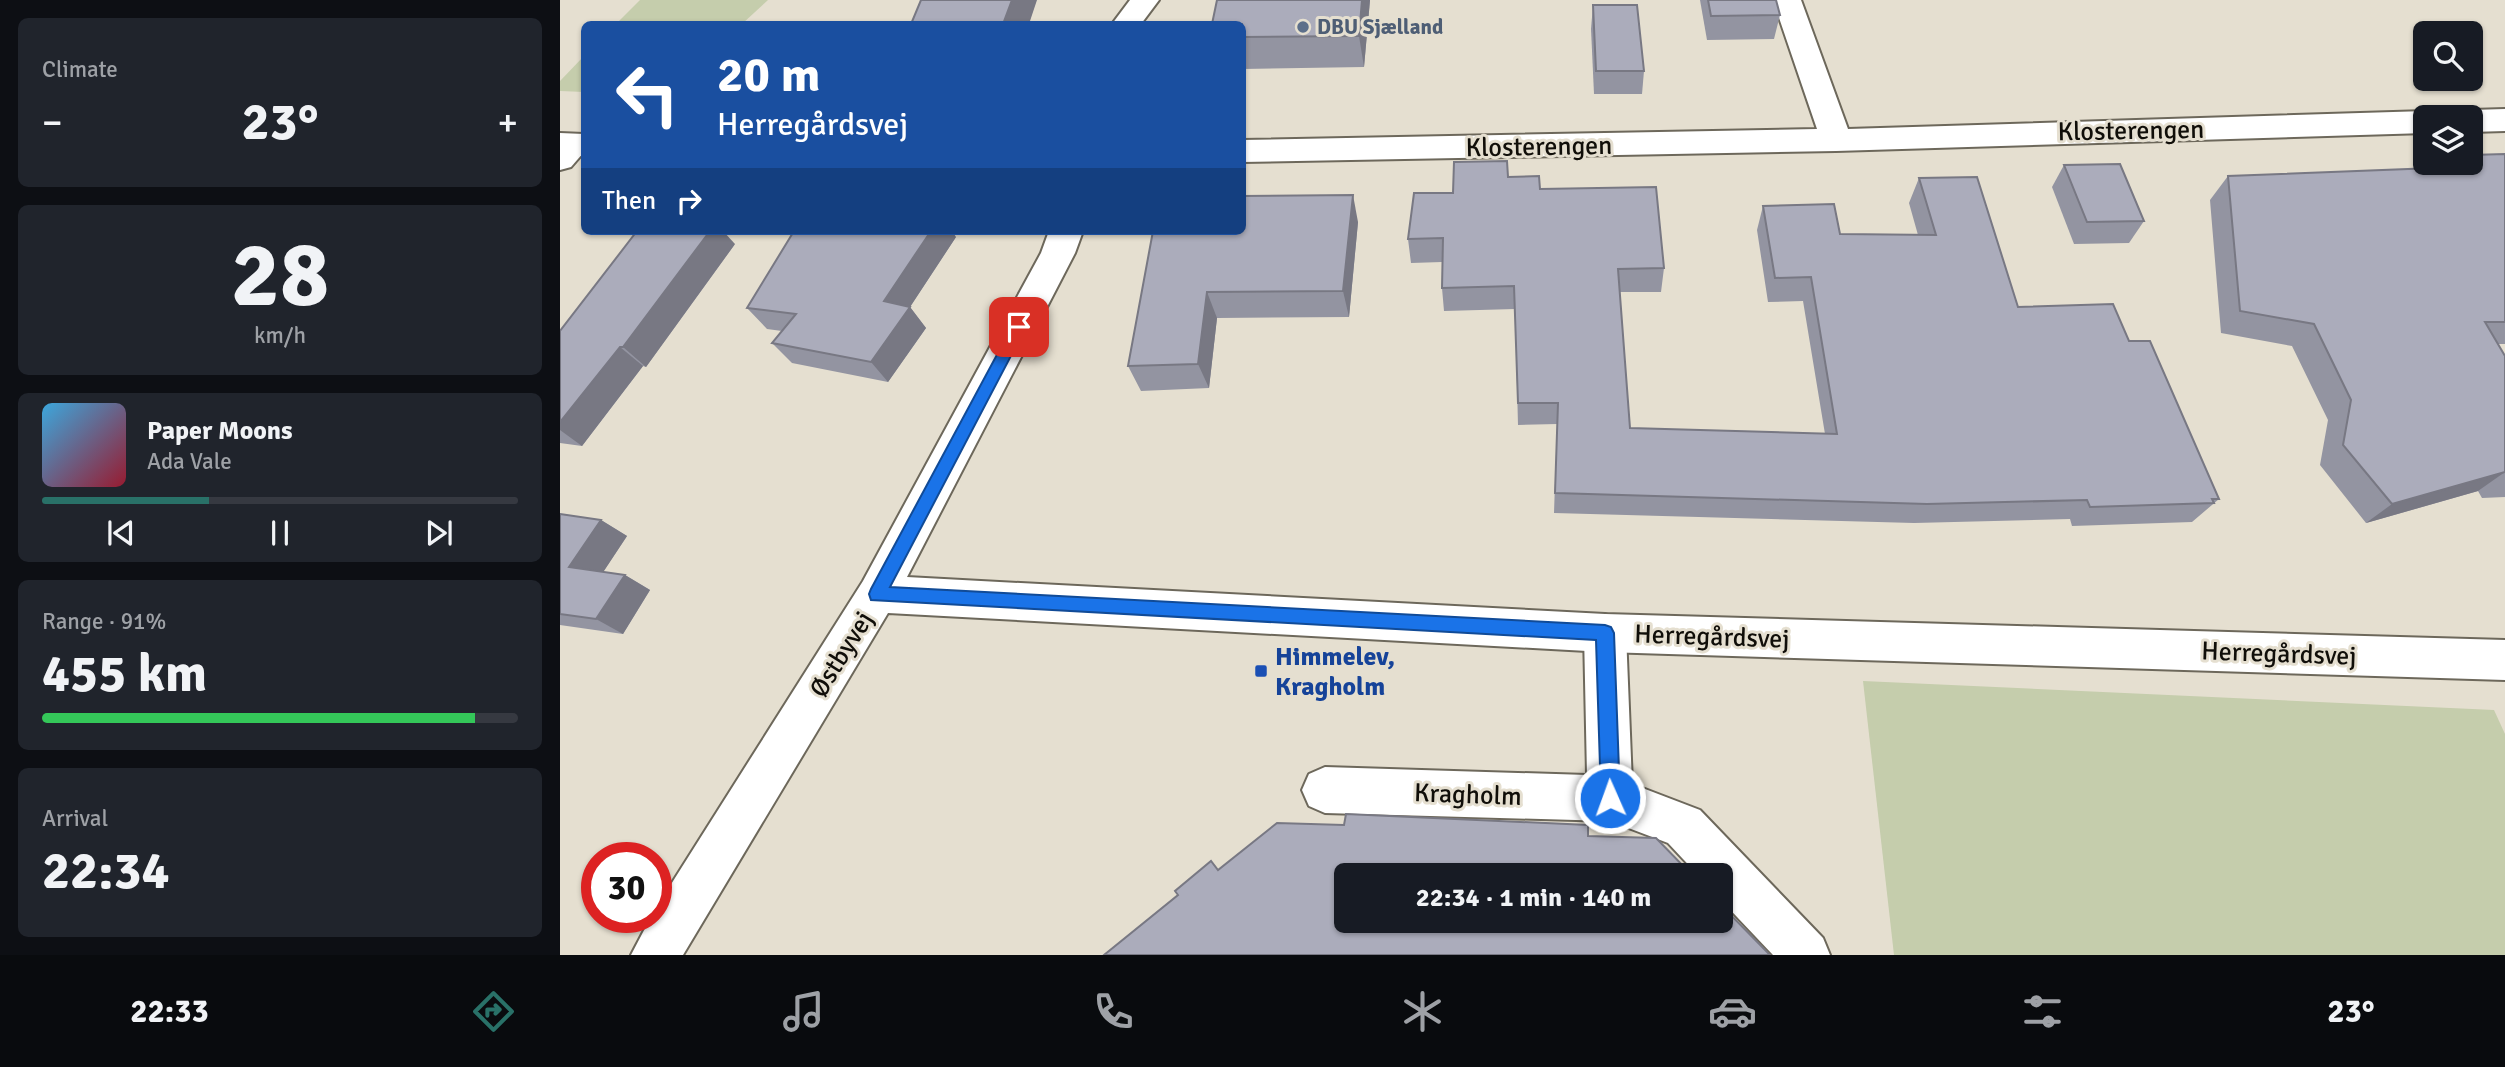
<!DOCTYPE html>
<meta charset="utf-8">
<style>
body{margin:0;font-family:Signika,sans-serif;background:#20242c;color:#f1f3f6;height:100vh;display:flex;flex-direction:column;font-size:26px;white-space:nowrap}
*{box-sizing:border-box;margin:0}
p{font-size:23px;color:#9ea1a6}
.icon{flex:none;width:38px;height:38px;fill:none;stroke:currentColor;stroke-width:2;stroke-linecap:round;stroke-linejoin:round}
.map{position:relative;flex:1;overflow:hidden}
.panel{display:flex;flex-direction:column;gap:18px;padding:18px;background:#0d0f14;width:560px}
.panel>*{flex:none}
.banner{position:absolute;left:21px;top:21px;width:665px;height:214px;border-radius:10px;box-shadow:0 2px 5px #0004;background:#1a4fa0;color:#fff;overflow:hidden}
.buttons{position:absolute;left:1853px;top:21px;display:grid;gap:14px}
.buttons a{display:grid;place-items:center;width:70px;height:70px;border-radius:10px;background:#171b24;box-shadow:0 2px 5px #0004;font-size:35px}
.speed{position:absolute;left:21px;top:842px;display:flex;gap:14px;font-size:35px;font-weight:700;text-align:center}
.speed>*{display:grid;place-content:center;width:91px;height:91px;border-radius:50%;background:#171b24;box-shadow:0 2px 5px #0004;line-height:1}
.speed .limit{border:10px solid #d22;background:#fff;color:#111}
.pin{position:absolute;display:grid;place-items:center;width:60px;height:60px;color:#fff;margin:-30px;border-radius:14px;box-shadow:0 4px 10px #0006}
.me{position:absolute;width:77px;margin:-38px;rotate:358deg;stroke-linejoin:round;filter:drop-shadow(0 0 5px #0008)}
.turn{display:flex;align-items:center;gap:24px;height:147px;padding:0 21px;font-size:32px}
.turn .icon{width:91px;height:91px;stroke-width:2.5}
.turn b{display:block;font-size:49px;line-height:60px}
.then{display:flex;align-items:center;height:66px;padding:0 21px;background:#0003;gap:14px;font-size:26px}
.big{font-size:52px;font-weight:800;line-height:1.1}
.panel .card{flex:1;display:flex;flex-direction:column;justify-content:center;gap:10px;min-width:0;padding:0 24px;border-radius:10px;background:#20242c}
.panel .dial{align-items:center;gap:0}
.dial b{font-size:91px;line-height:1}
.song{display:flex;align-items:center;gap:21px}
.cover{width:84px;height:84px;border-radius:10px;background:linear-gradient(135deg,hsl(200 70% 55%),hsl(350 70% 35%))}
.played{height:7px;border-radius:4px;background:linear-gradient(90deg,#297168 35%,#363941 35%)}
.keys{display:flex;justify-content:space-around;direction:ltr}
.heat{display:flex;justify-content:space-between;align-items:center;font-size:38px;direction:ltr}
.charge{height:10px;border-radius:5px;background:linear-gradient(90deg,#34c759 91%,#363941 0)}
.trip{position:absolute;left:774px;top:863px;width:399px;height:70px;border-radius:10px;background:#171b24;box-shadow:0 2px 5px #0004;font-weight:800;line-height:70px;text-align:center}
.dock{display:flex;height:112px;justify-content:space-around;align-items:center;background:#090b0e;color:#9ea1a6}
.dock .icon{width:49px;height:49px}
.dock .current{color:#297168}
.dock b{font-size:32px;color:#f1f3f6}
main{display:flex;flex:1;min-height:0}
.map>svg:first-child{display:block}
.green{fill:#c5cdac}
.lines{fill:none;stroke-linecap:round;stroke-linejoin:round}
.street-casing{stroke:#6d685b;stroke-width:4}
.secondary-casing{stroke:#6d685b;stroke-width:4}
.street{fill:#fff;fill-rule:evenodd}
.secondary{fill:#fff;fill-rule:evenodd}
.wall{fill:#9394a1}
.shaded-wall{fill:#787883}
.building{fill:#abacbb;stroke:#787883;stroke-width:2}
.route{fill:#1a73e8;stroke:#114b97;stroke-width:2}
.service-dot{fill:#5c6f8a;stroke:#e5dfd0;stroke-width:2.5}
.transit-dot{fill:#1a4fb4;stroke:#e5dfd0;stroke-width:2.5}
.labels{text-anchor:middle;stroke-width:6;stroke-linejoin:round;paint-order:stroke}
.far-service-label{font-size:21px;font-weight:bold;fill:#4e5e75;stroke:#e5dfd0;text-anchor:start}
.street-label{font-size:26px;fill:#100e09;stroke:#e5dfd0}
.transit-label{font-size:26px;font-weight:bold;fill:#164399;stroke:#e5dfd0;text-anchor:start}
</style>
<main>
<section class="panel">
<div class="card"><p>Climate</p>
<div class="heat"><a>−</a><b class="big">23°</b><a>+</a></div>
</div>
<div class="card dial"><b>28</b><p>km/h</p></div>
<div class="card">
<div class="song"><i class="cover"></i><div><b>Paper Moons</b><p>Ada Vale</p></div></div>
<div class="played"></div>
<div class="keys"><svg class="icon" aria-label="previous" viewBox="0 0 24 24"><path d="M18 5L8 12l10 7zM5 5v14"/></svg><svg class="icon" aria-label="pause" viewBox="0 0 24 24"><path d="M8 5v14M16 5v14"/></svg><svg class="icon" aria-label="next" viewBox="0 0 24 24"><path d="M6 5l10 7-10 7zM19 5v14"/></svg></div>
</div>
<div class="card"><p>Range · 91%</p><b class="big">455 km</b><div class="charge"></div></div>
<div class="card"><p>Arrival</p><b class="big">22:34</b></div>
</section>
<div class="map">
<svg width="1945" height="955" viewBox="0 0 1945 955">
<rect width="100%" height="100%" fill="#e5dfd0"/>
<g class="green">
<path d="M80,0H208L182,24H56Z"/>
<path d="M24,56V92L0,91V81Z"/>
<path d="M1303,681L1934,710L1945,734V955H1334Z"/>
</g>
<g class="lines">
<g class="street-casing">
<g id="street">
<path d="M570,0H599L581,24H552Z"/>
<path d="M1213,0H1241L1288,129L1866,111L1879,117H1866V133L1276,151L682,162V140L1257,129Z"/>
<path d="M1945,109V131L1911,132V117H1898L1900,113L1911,110Z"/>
<path d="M13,134L24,137V152L11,167L0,170V139Z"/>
<path d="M1045,614L1060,619L1066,633L1072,784L1140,810L1263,938L1270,955H1213L1160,899V875H1138L1108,843L1050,821L765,813L749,806L742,790L749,774L765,767L1027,775L1024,633L1030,619Z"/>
</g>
</g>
<g class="secondary-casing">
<g id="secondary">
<path d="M0,133L24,134V156L0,155Z"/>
<path d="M489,231H523L515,253L347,577L1045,614L1945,640V680L1045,652L328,613L123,955H71L91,917H96V908L303,581L481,253Z"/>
</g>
</g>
<use href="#street" class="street"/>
<use href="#secondary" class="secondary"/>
</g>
<g class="wall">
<path d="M657,0H810L804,67L682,69V24Z"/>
<path d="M1140,0H1216L1220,15L1214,39L1147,40Z"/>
<path d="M1033,5L1084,71L1082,94H1034L1031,29Z"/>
<path d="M1945,154V344H1937L1945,356V497L1922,498L1918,491L1806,523L1760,465L1768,420L1732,346L1661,333L1650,200L1668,176L1879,168L1884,163H1911Z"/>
<path d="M1504,165L1584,221L1569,243L1514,244L1492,187Z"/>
<path d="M948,177L980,189L1104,268L1101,292H1060L1070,428L1265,434L1243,301L1208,302L1197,230L1203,206L1280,234L1358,235L1349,203L1359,178L1458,307L1569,341L1659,499L1632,522L1512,526L1510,519L1354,523L994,513L997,424L958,425L955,309L884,311L882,288V262L851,263L848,239L893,193Z"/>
<path d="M798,222L789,317L657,318L649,388L581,391L568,366L593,231Z"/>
<path d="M396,237L350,307L366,328L328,382L232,363L212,343L222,331L207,329L187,308Z"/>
<path d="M175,244L86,367L83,366L22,446L0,443V331Z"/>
<path d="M0,514L41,520L67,536L43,572L65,575L90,590L63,634L0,625Z"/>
</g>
<g class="shaded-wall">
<path d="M452,0H477L469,24H443Z"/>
<path d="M802,0H810L804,67L799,36Z"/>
<path d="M793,195L798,222L789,317L783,291Z"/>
<path d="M150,231H163L175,244L86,367L63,347Z"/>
<path d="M371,231H392L396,237L350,307L366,328L328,382L311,362L324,301Z"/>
<path d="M647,292L657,318L649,388L638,364Z"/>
<path d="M60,347L83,366L22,446L0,430V422Z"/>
<path d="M1945,472L1918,491L1806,523L1832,504Z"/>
<path d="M41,520L67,536L36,583L9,567Z"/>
<path d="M65,575L90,590L63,634L36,619Z"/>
</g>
<g class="building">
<path d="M361,0H452L443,24H351Z"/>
<path d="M657,0H802L799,36L682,37V24H652Z"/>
<path d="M1148,0H1216L1220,15L1151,16Z"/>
<path d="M1033,5H1077L1084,71H1036Z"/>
<path d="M1945,154V322H1925L1945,356V472L1832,504L1783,445L1791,400L1754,324L1680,311L1668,176L1899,167L1896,163H1911V155Z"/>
<path d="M947,161L948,177L979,176L980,189L1096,187L1104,268L1058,269L1070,428L1277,434L1251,277L1215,278L1203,206L1274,204L1280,234L1376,235L1359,178L1417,177L1458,307L1553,304L1569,341H1590L1659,499H1652L1654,503L1530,507L1527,500L1367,504L995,493L998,403H958L954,286L882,288L883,238L848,239L854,193H893L894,162Z"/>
<path d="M1560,164L1584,221L1527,222L1504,165Z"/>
<path d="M793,195L783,291L647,292L638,364L568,366L593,231H682V196Z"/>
<path d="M77,231H150L63,347H60L0,422V331Z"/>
<path d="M234,231L248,232L249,231H371L324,301L350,307L311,362L212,343L236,314L187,308Z"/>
<path d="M0,514L41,520L9,567L65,575L36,619L0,614Z"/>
<path d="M786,814L1028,825V836L1096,838L1132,875H786V920H1160V904L1210,955H544L618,895L615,891L651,861L658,870L717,823L784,825Z"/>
</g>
<path class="route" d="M459,321L466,327L330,587L1045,625L1051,627L1054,633L1060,798L1057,804L1050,807L1044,804L1041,798L1036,640L311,600L309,594L311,589L454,323Z"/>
<circle class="service-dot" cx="743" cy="27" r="7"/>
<rect class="transit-dot" x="694" y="664" width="14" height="14" rx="3.5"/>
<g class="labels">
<g class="far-service-label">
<text x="757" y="34">DBU Sjælland</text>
</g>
<g class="street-label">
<text transform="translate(1571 130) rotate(-1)" y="9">Klosterengen</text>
<text transform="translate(979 146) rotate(-1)" y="9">Klosterengen</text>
<text transform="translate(1152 636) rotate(2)" y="9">Herregårdsvej</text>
<text transform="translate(1719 653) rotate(2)" y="9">Herregårdsvej</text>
<text transform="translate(281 654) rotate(-58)" y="9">Østbyvej</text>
<text transform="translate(908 794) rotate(2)" y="9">Kragholm</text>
</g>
<g class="transit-label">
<text x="715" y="665">Himmelev,<tspan x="715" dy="30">Kragholm</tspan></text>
</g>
</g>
</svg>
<div class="buttons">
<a><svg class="icon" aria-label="search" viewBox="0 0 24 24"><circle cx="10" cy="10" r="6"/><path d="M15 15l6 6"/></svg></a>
<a><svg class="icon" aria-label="layers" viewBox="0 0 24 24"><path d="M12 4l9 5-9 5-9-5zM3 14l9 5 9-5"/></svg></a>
</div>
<div class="speed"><div class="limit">30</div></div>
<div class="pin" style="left:459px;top:327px;background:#d93025"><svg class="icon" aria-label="arrive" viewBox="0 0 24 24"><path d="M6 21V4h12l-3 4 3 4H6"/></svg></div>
<svg class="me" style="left:1050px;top:798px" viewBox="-20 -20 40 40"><circle r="17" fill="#1a73e8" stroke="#fff" stroke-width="3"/><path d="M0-11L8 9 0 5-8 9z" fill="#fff"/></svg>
<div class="trip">22:34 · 1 min · 140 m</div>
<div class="banner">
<div class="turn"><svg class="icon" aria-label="left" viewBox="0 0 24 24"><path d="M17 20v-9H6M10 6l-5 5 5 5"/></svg><div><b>20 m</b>Herregårdsvej</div></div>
<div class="then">Then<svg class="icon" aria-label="right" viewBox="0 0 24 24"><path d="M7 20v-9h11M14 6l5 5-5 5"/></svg></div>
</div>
</div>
</main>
<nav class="dock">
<b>22:33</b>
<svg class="icon current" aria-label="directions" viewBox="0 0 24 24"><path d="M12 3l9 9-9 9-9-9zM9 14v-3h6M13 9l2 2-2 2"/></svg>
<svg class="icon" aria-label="music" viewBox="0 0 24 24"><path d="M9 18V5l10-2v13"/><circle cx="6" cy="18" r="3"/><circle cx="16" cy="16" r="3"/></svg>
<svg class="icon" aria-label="phone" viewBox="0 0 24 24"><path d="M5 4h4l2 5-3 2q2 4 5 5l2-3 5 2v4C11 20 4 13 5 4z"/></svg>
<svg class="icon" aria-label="climate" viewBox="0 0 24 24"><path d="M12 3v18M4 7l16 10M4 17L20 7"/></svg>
<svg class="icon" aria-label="car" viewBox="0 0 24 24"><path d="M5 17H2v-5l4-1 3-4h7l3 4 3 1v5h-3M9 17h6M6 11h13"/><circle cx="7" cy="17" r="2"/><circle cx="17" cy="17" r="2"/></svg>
<svg class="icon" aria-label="filters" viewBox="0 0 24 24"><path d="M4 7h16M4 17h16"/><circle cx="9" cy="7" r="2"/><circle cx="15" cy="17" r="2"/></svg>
<b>23°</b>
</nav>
